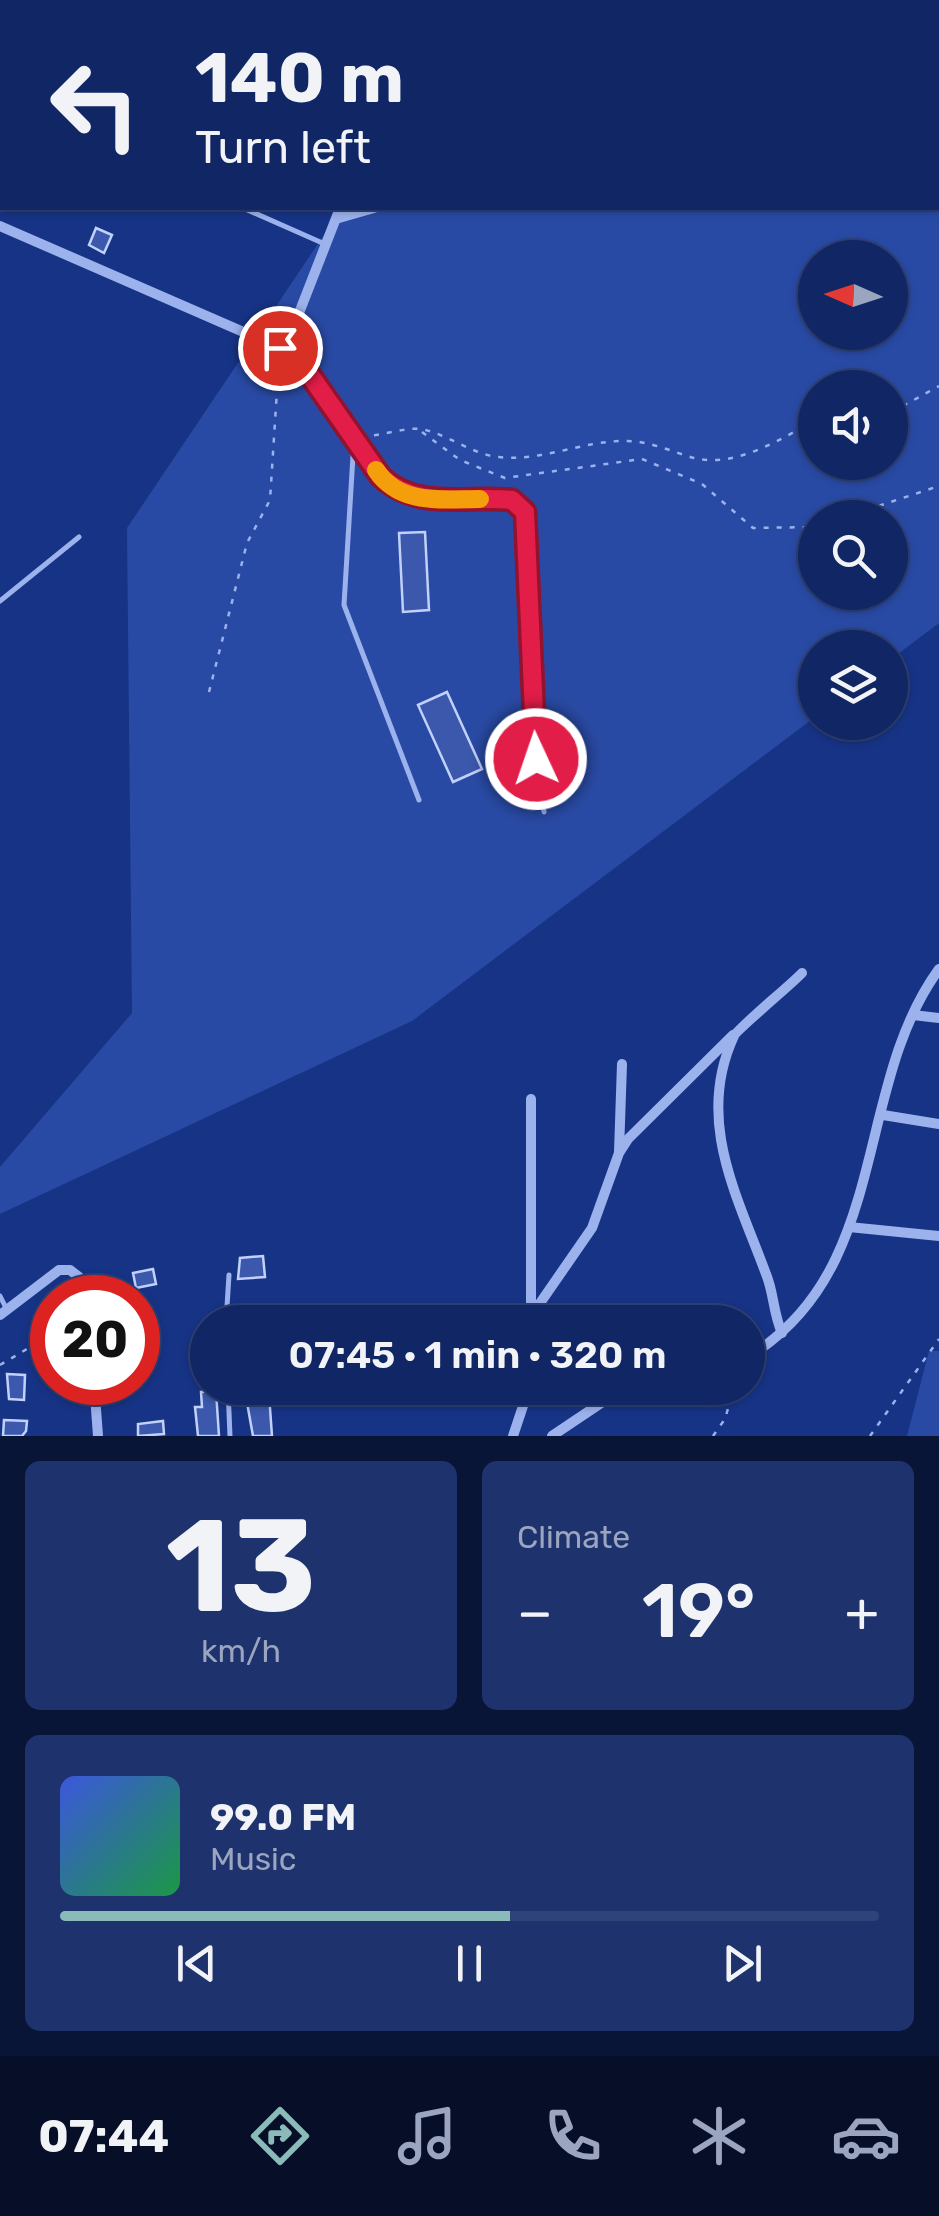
<!DOCTYPE html>
<meta charset="utf-8">
<style>
body{margin:0;font-family:Rubik,sans-serif;background:#1e326d;color:#f1f3f6;height:100vh;display:flex;flex-direction:column;font-size:38px;white-space:nowrap}
*{box-sizing:border-box;margin:0}
p{font-size:32px;color:#9ca5bf}
.icon{flex:none;width:55px;height:55px;fill:none;stroke:currentColor;stroke-width:2;stroke-linecap:round;stroke-linejoin:round}
.map{position:relative;height:1436px;overflow:hidden}
.side{display:flex;flex-direction:column;gap:25px;padding:25px;background:#091537;flex:1}
.side>*{flex:none}
.banner{position:absolute;left:0px;top:0px;width:940px;height:210px;box-shadow:0 2px 8px #0004,0 0 0 2px #304378;background:#112664;color:#f1f3f6;overflow:hidden}
.needle{width:65px;rotate:273deg}
.buttons{position:absolute;left:798px;top:240px;display:grid;gap:20px}
.buttons a{display:grid;place-items:center;width:110px;height:110px;border-radius:50%;background:#112664;box-shadow:0 2px 8px #0004,0 0 0 2px #304378;font-size:50px}
.speed{position:absolute;left:30px;top:1275px;display:flex;gap:20px;font-size:50px;font-weight:700;text-align:center}
.speed>*{display:grid;place-content:center;width:130px;height:130px;border-radius:50%;background:#112664;box-shadow:0 2px 8px #0004,0 0 0 2px #304378;line-height:1}
.speed .limit{border:15px solid #d22;background:#fff;color:#111}
.pin{position:absolute;display:grid;place-items:center;width:85px;height:85px;color:#fff;margin:-42px;border:5px solid #fff;border-radius:50%;box-shadow:0 2px 10px #0007}
.me{position:absolute;width:110px;margin:-55px;rotate:357deg;stroke-linejoin:round;filter:drop-shadow(0 0 8px #0008)}
.turn{display:flex;align-items:center;gap:35px;height:210px;padding:0 30px;font-size:45px}
.turn .icon{width:130px;height:130px;stroke-width:2.5}
.turn b{display:block;font-size:70px;line-height:85px}
.big{font-size:75px;font-weight:600;line-height:1.1}
.side .card{flex:1;display:flex;flex-direction:column;justify-content:center;gap:15px;min-width:0;padding:0 35px;border-radius:15px;background:#1e326d}
.side .dial{align-items:center;gap:0}
.dial b{font-size:130px;line-height:1}
.song{display:flex;align-items:center;gap:30px}
.cover{width:120px;height:120px;border-radius:15px;background:linear-gradient(135deg,hsl(230 70% 55%),hsl(140 70% 35%))}
.played{height:10px;border-radius:5px;background:linear-gradient(90deg,#8bbbb9 55%,#304378 55%)}
.keys{display:flex;justify-content:space-around;direction:ltr}
.heat{display:flex;justify-content:space-between;align-items:center;font-size:55px;direction:ltr}
.side .tiles{flex:1;display:grid;gap:25px;grid-template-columns:1fr 1fr}
.card:last-child{grid-column:span 2}
.trip{position:absolute;left:190px;top:1305px;width:575px;height:100px;border-radius:50px;background:#112664;box-shadow:0 2px 8px #0004,0 0 0 2px #304378;font-weight:600;line-height:100px;text-align:center}
.dock{display:flex;height:160px;justify-content:space-around;align-items:center;background:#070f28;color:#9ca5bf}
.dock .icon{width:70px;height:70px}
.dock .selected{color:#8bbbb9}
.dock b{font-size:45px;color:#f1f3f6}
.map>svg:first-child{display:block}
.green{fill:#294aa4;fill-rule:evenodd}
.building{fill:#3b58ad;stroke:#c1d1fa;stroke-width:2.5}
.lines{fill:none;stroke-linecap:round;stroke-linejoin:round}
.path{stroke:#9cb2ed;stroke-width:2.5;stroke-dasharray:5 8;stroke-linecap:butt}
.service{stroke:#9cb2ed;stroke-width:5}
.minor{stroke:#9cb2ed;stroke-width:10}
.route-casing{stroke:#92132f;stroke-width:25}
.route{stroke:#e11d48;stroke-width:18}
.slow{stroke:#f59e0b;stroke-width:18}
</style>
<div class="map">
<svg width="939" height="1436" viewBox="0 0 939 1436">
<rect width="100%" height="100%" fill="#173385"/>
<g class="green">
<path d="M939,100V623L890,660V648H815V717L412,1021L0,1214V1167L132,1013L127,528L342,208H938ZM815,258H890V332H815ZM815,388H890V462H815ZM815,518H890V592H815Z"/>
<path d="M929,1351H939V1436H907Z"/>
</g>
<g class="building">
<path d="M96,228L112,235L104,253L89,245Z"/>
<path d="M425,532L429,610L403,612L399,533Z"/>
<path d="M447,692L482,769L453,782L418,705Z"/>
<path d="M263,1256L265,1277L238,1279L240,1258Z"/>
<path d="M153,1269L156,1284L136,1288L133,1273Z"/>
<path d="M7,1374L25,1375L24,1400L9,1399Z"/>
<path d="M216,1391L219,1436H198L195,1407H202L201,1392Z"/>
<path d="M269,1394L272,1436H253L246,1397Z"/>
<path d="M4,1420L27,1421L26,1431L22,1436H3Z"/>
<path d="M163,1421L164,1434L138,1436V1424Z"/>
</g>
<g class="lines">
<g class="path">
<path d="M890,408L903,406L939,386"/>
<path d="M422,432L460,460L505,478L642,459L702,484L753,528L815,527"/>
<path d="M361,436C381,437 402,427 421,429C448,434 473,455 499,457C542,462 584,440 627,441C649,441 673,452 694,458C735,468 780,440 815,420"/>
<path d="M842,518L939,486"/>
<path d="M209,692L247,543L270,500L279,359"/>
<path d="M0,1365L37,1343"/>
<path d="M713,1436L725,1419L734,1388"/>
<path d="M870,1436L939,1339"/>
</g>
<g class="service">
<path d="M0,99L2,100"/>
<path d="M243,208L327,245"/>
<path d="M280,348L305,368L381,477C419,511 465,495 512,500L525,512L536,759L544,812"/>
<path d="M354,439L344,605L419,800"/>
<path d="M0,601L79,537"/>
<path d="M0,1296L7,1310"/>
<path d="M226,1322L229,1275"/>
<path d="M228,1388L230,1436"/>
</g>
<g class="minor">
<path d="M0,0L29,2"/>
<path d="M268,0L272,2"/>
<path d="M365,2L367,0"/>
<path d="M938,75H939"/>
<path d="M339,218L374,208"/>
<path d="M0,226L280,348L292,331L340,208"/>
<path d="M913,1015L939,1018"/>
<path d="M883,1115L939,1124"/>
<path d="M619,1152L622,1064"/>
<path d="M849,1227L939,1236"/>
<path d="M0,1315L59,1270H70L79,1277L83,1298"/>
<path d="M531,1316V1099"/>
<path d="M527,1322L592,1228L619,1153L628,1139L733,1035"/>
<path d="M782,1333C773,1313 774,1293 766,1274C737,1195 695,1120 734,1036C736,1030 793,983 802,973"/>
<path d="M748,1357C892,1270 852,1088 939,969"/>
<path d="M94,1382L98,1436"/>
<path d="M513,1436L529,1388"/>
<path d="M552,1436L619,1391L637,1388"/>
</g>
</g>
<g class="lines">
<g class="route-casing">
<path id="route" d="M280,348L305,368L381,477C419,511 465,495 512,500L525,512L536,759"/>
</g>
<use href="#route" class="route"/>
<path class="slow" d="M376,470C400,506 442,499 480,499"/>
</g>
</svg>
<div class="buttons">
<a><svg class="needle" viewBox="-14 -14 28 28"><path d="M0-13l5 13h-10z" fill="#e53935"/><path d="M0 13l5-13h-10z" fill="#9ca5bf"/></svg></a>
<a><svg class="icon" aria-label="sound" viewBox="0 0 24 24"><path d="M4 9h4l5-4v14l-5-4H4zM17 9q2 3 0 6"/></svg></a>
<a><svg class="icon" aria-label="search" viewBox="0 0 24 24"><circle cx="10" cy="10" r="6"/><path d="M15 15l6 6"/></svg></a>
<a><svg class="icon" aria-label="layers" viewBox="0 0 24 24"><path d="M12 4l9 5-9 5-9-5zM3 14l9 5 9-5"/></svg></a>
</div>
<div class="speed"><div class="limit">20</div></div>
<div class="pin" style="left:280px;top:348px;background:#d93025"><svg class="icon" aria-label="arrive" viewBox="0 0 24 24"><path d="M6 21V4h12l-3 4 3 4H6"/></svg></div>
<svg class="me" style="left:536px;top:759px" viewBox="-20 -20 40 40"><circle r="17" fill="#e11d48" stroke="#fff" stroke-width="3"/><path d="M0-11L8 9 0 5-8 9z" fill="#fff"/></svg>
<div class="trip">07:45 · 1 min · 320 m</div>
<div class="banner">
<div class="turn"><svg class="icon" aria-label="left" viewBox="0 0 24 24"><path d="M17 20v-9H6M10 6l-5 5 5 5"/></svg><div><b>140 m</b>Turn left</div></div>
</div>
</div>
<section class="side">
<div class="tiles">
<div class="card dial"><b>13</b><p>km/h</p></div>
<div class="card"><p>Climate</p>
<div class="heat"><a>−</a><b class="big">19°</b><a>+</a></div>
</div>
<div class="card">
<div class="song"><i class="cover"></i><div><b>99.0 FM</b><p>Music</p></div></div>
<div class="played"></div>
<div class="keys"><svg class="icon" aria-label="previous" viewBox="0 0 24 24"><path d="M18 5L8 12l10 7zM5 5v14"/></svg><svg class="icon" aria-label="pause" viewBox="0 0 24 24"><path d="M8 5v14M16 5v14"/></svg><svg class="icon" aria-label="next" viewBox="0 0 24 24"><path d="M6 5l10 7-10 7zM19 5v14"/></svg></div>
</div>
</div>
</section>
<nav class="dock">
<b>07:44</b>
<svg class="icon selected" aria-label="directions" viewBox="0 0 24 24"><path d="M12 3l9 9-9 9-9-9zM9 14v-3h6M13 9l2 2-2 2"/></svg>
<svg class="icon" aria-label="music" viewBox="0 0 24 24"><path d="M9 18V5l10-2v13"/><circle cx="6" cy="18" r="3"/><circle cx="16" cy="16" r="3"/></svg>
<svg class="icon" aria-label="phone" viewBox="0 0 24 24"><path d="M5 4h4l2 5-3 2q2 4 5 5l2-3 5 2v4C11 20 4 13 5 4z"/></svg>
<svg class="icon" aria-label="climate" viewBox="0 0 24 24"><path d="M12 3v18M4 7l16 10M4 17L20 7"/></svg>
<svg class="icon" aria-label="car" viewBox="0 0 24 24"><path d="M5 17H2v-5l4-1 3-4h7l3 4 3 1v5h-3M9 17h6M6 11h13"/><circle cx="7" cy="17" r="2"/><circle cx="17" cy="17" r="2"/></svg>
</nav>
